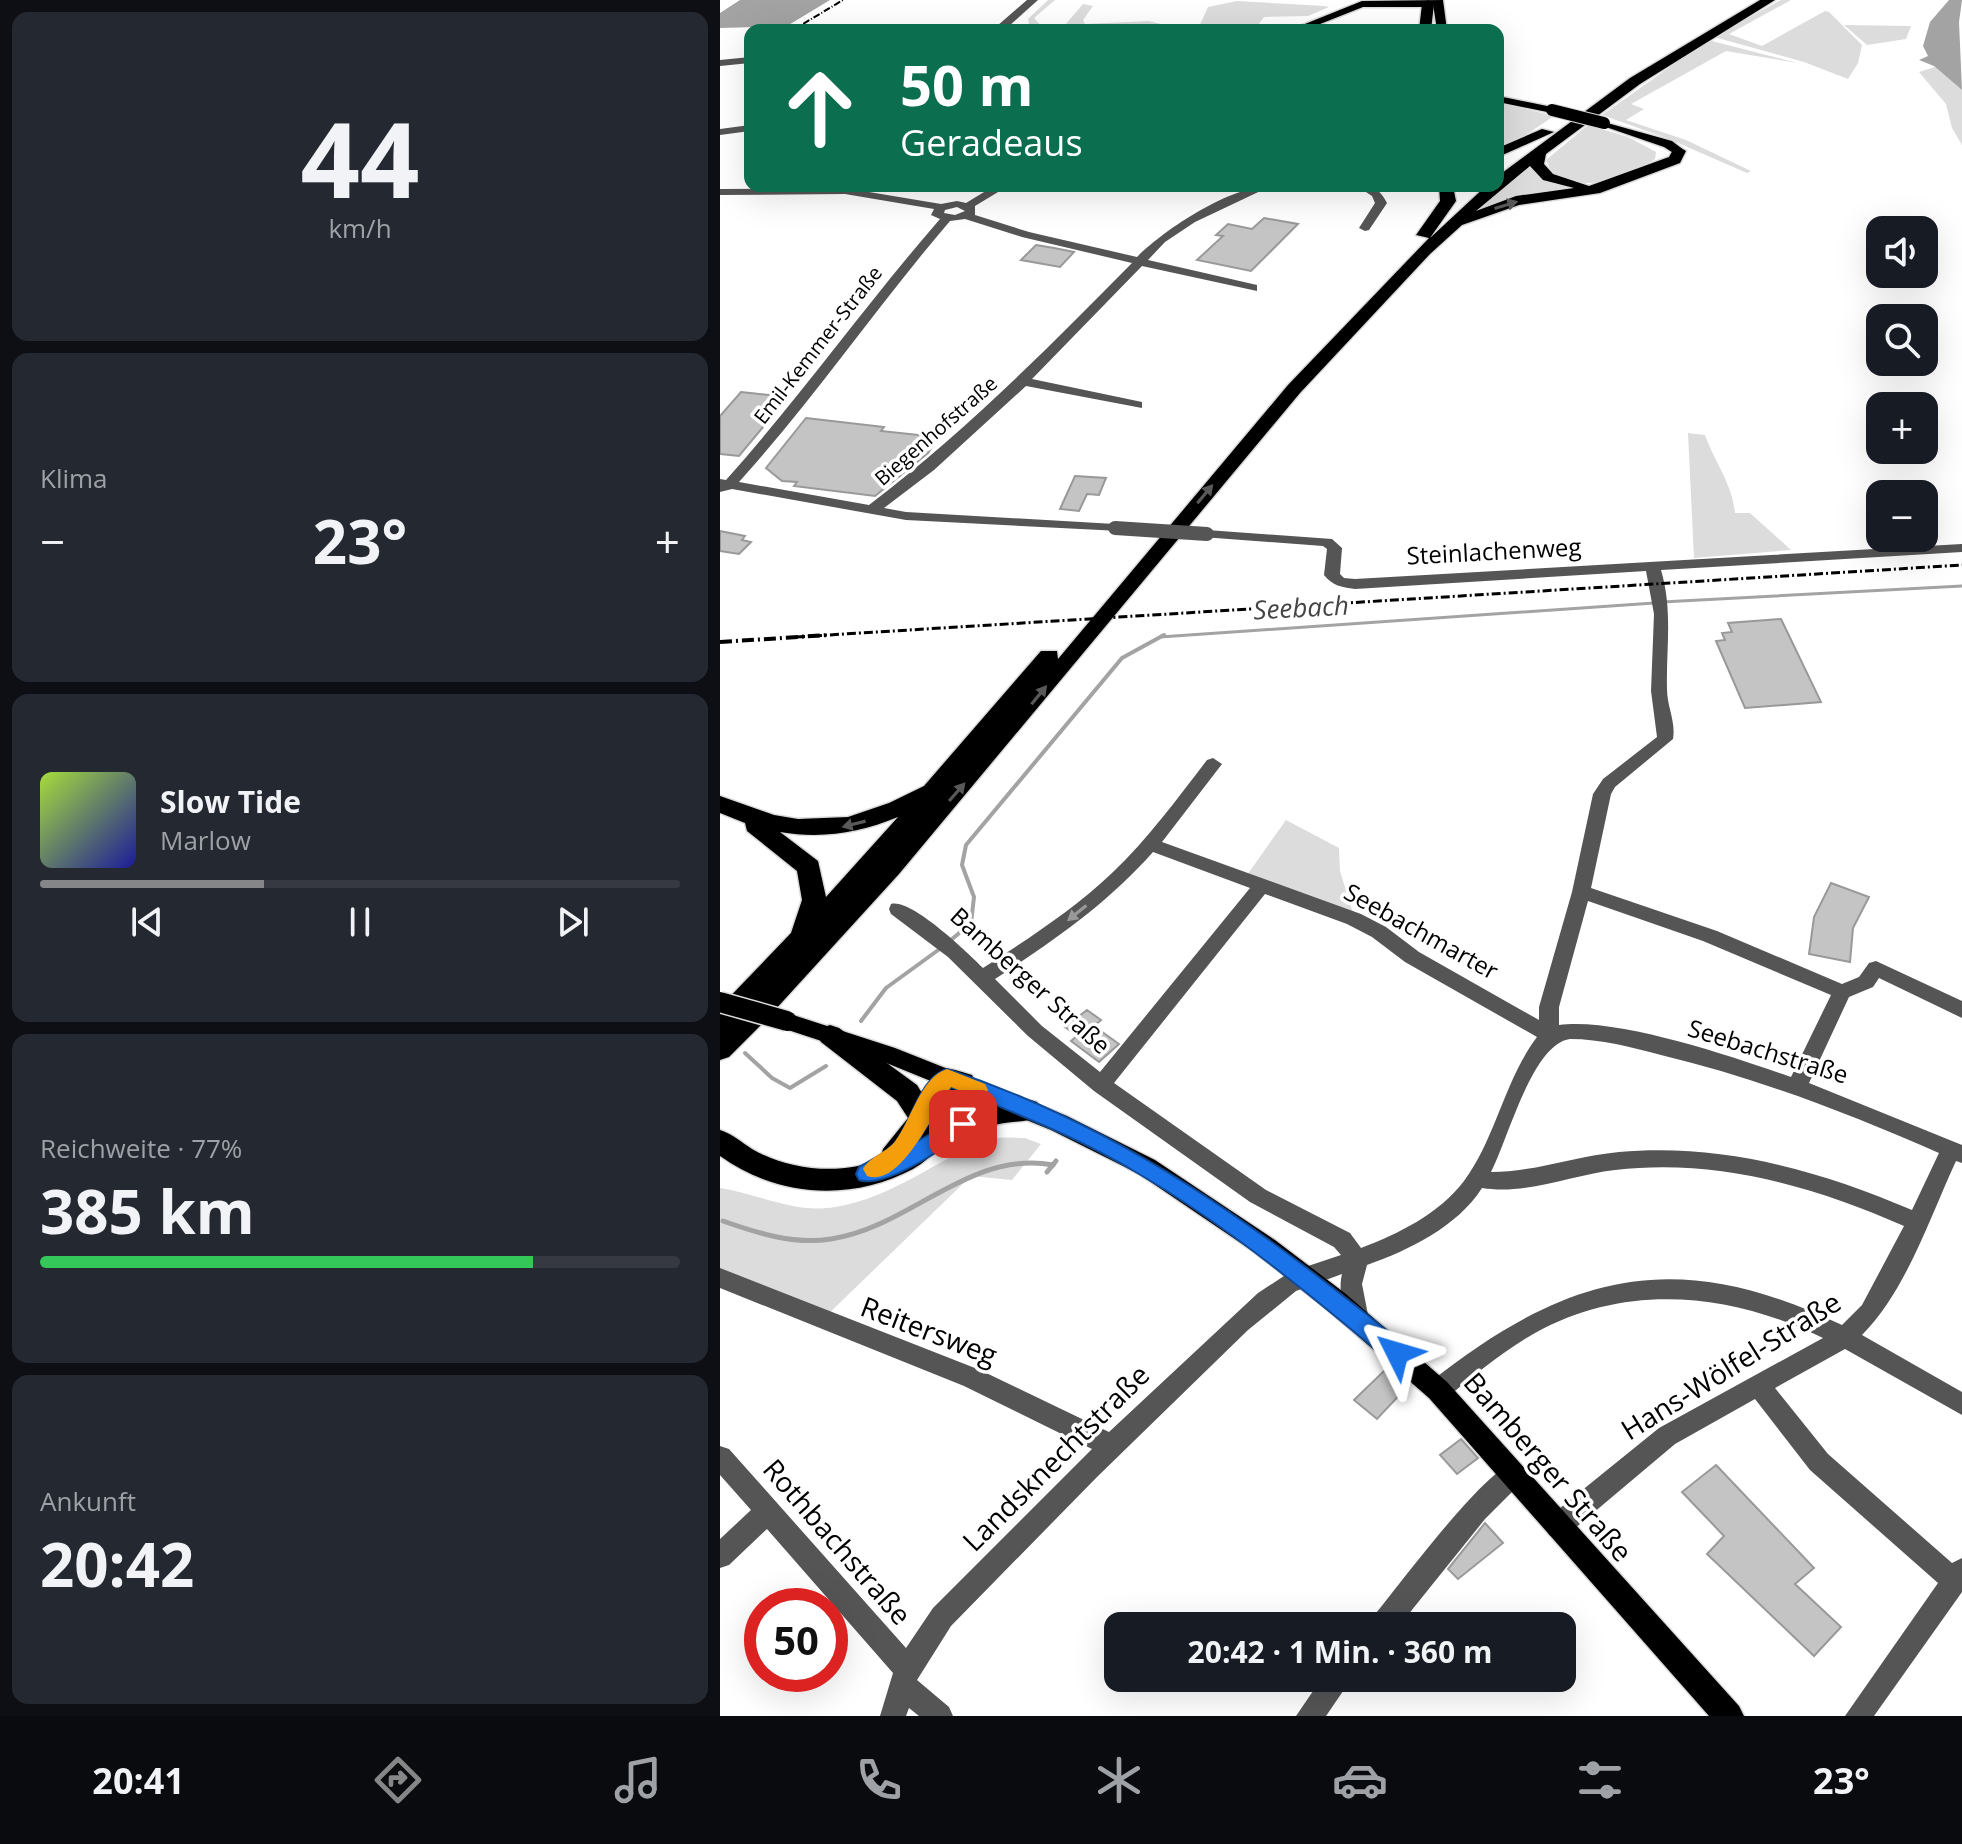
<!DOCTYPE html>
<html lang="de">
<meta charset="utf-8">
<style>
body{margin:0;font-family:"Open Sans",sans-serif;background:#242831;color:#f1f3f6;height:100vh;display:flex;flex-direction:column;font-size:30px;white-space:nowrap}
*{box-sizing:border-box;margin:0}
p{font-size:26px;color:#9ea1a6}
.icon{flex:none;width:44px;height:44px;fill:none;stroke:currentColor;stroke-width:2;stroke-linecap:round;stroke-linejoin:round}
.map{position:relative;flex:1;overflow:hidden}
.panel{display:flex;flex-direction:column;gap:12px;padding:12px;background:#0d0f14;width:720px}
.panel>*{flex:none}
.banner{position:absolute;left:24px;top:24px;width:760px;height:168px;border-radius:16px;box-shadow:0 8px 32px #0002;background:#0b6e4f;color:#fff;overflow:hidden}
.fabs{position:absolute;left:1146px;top:216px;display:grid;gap:16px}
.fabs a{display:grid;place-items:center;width:72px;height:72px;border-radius:16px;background:#171b24;box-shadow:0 8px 32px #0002;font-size:40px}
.speed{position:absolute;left:24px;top:1588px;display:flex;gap:16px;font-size:40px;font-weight:700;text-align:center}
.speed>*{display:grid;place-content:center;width:104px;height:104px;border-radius:50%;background:#171b24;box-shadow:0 8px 32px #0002;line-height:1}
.speed .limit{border:12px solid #d22;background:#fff;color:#111}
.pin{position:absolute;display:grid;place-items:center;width:68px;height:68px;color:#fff;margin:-34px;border-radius:16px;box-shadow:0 4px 12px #0006}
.me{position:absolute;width:88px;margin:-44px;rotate:310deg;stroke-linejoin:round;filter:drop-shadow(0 0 6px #0008)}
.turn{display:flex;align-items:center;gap:28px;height:168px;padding:0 24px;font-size:36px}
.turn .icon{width:104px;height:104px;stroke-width:2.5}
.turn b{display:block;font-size:56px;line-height:68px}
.big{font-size:60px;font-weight:700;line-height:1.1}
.panel .card{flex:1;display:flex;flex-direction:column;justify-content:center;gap:12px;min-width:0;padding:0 28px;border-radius:16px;background:#242831}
.panel .dial{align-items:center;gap:0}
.dial b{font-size:104px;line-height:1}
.song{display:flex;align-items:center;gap:24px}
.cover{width:96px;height:96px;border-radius:12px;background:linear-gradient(135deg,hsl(80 70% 55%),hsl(240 70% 35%))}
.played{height:8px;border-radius:4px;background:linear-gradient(90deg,#858687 35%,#363941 35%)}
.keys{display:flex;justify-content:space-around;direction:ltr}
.heat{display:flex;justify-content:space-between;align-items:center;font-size:44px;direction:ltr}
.charge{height:12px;border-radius:6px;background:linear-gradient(90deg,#34c759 77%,#363941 0)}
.trip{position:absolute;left:384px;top:1612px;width:472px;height:80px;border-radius:16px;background:#171b24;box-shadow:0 8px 32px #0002;font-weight:700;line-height:80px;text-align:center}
.menu{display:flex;height:128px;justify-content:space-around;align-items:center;background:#090b0e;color:#9ea1a6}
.menu .icon{width:56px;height:56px}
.menu .selected{color:#858687}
.menu b{font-size:36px;color:#f1f3f6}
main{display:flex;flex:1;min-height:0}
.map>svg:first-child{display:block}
.green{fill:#dcdcdc}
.water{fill:#a3a3a3}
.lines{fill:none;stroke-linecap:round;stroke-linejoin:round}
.stream-far2{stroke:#a3a3a3;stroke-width:3}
.stream-far1{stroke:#a3a3a3;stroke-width:4}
.stream{stroke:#a3a3a3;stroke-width:5}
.building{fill:#c4c4c4;stroke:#999;stroke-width:2}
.major-casing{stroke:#dbdbdb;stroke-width:3}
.highway-casing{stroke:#dbdbdb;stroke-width:3}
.minor{fill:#555;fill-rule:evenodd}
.major{fill:#000;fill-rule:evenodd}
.highway{fill:#000;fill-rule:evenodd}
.rail-far2{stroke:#000;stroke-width:2;stroke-dasharray:7 2 1 2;stroke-linecap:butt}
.rail-far1{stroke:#000;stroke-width:3;stroke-dasharray:9 3 2 3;stroke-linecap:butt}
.rail{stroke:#000;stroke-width:4;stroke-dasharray:12 4 2 4;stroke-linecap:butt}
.major-bridge-far1-casing{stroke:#dbdbdb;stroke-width:14;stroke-linecap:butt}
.major-bridge-casing{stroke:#dbdbdb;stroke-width:23;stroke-linecap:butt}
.minor-bridge{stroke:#555;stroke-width:14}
.major-bridge-far1{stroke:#000;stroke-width:12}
.major-bridge{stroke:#000;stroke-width:20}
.oneway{fill:#595959}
.oneway2{fill:#999}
.route{fill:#1a73e8;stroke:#114b97;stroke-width:2}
.slow{fill:#f59e0b}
.labels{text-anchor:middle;stroke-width:7;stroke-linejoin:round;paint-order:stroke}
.far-street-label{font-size:20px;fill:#000;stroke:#fff}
.street-label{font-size:24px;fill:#000;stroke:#fff}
.water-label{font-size:26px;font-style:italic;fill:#444;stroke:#fff}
.near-street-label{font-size:28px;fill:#000;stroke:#fff}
</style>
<main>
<section class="panel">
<div class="card dial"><b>44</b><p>km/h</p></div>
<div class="card"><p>Klima</p>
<div class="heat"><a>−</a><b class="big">23°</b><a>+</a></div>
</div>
<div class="card">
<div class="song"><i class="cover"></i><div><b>Slow Tide</b><p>Marlow</p></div></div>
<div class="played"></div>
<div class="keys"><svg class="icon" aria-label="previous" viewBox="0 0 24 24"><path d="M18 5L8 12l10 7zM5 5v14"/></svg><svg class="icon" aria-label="pause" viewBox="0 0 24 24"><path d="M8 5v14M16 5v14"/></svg><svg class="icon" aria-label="next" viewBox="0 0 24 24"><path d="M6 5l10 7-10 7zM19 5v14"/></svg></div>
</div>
<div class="card"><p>Reichweite · 77%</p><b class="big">385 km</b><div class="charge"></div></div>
<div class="card"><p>Ankunft</p><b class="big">20:42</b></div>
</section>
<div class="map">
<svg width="1242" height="1716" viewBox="0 0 1242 1716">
<rect width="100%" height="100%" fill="#fff"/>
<g class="green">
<path d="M328,0H335L314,18L322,27L345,25L363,4L373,6L363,20L365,24L429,21L464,30L310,29L308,19Z"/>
<path d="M1061,0H1071L1009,34L1042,46L1105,11L1109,12L1142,45L1138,63L1128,79L1084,62L994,37Z"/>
<path d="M517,1L604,6L609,7L588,16L544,17L538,25L547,30L478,29L488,7Z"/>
<path d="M1124,25L1191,26L1186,39L1147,45Z"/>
<path d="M988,40L1078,63L1006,51L911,104L924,109L906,120L966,140L1031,171L1027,173L949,139L882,115Z"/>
<path d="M1215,67L1242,90V145L1232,128L1226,104L1199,72Z"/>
<path d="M778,102L834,116L800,139L778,148Z"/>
<path d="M868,125L908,137L936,152L935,159C906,180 865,193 832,173L826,160Z"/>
<path d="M812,163L818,171L871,188L753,214Z"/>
<path d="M968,433L985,435C995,463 1012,483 1015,513H1030L1071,550L974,558Z"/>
<path d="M566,820L619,848L620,871L633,913L527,875Z"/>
<path d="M305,1138L321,1144L292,1180L251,1176L102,1320L0,1275V1188C39,1194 75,1214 115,1207C173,1198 215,1160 268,1140C279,1136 294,1138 305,1138Z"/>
</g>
<g class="water">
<path d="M20,0H110L67,26L0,28V13Z"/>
<path d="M1229,0H1242L1239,22L1242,90L1214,66L1199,60L1208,56L1203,46L1210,22Z"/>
</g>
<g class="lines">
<g class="stream-far2">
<path d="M942,602L1242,586"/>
<path d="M440,637L934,603"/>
</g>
<g class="stream-far1">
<path d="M231,940L251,923L254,897L242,865L246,845L402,658L444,635"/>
<path d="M141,1021L166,988L221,948"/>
<path d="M25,1053L52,1078L70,1088L106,1066"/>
</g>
<g class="stream">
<path d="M327,1172L336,1161"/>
<path d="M3,1221C37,1233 74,1245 111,1239C191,1227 248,1150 333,1165"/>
</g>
</g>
<g class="building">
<path d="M544,218L578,224L531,271L477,260L503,236L496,235L508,224L532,229Z"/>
<path d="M316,245L334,248L354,252L340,267L301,260Z"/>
<path d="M21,392L68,397L19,456L0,454V416Z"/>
<path d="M86,418L164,427L161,431L218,437L208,453L155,496L74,486L77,482L62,481L46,468Z"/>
<path d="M355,476L386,478L379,495L367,494L359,511L340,509Z"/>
<path d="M0,531L25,536L22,540L31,542L19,554L0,551Z"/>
<path d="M1061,619L1101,702L1025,708L996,641L1005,640L1002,633L1012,632L1008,623Z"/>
<path d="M1111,883L1149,897L1133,928L1130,962L1089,954L1094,917Z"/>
<path d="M367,1010L381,1020L374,1026L399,1044L379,1062L351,1041L357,1036L345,1027Z"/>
<path d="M666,1369L687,1387L657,1419L634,1400Z"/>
<path d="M741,1439L758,1458L737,1474L720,1455Z"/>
<path d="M996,1465L1094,1568L1075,1584L1121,1627L1094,1656L987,1554L1004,1536L962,1492Z"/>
<path d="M765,1523L783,1543L738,1579L728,1569Z"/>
</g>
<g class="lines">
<g class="major-casing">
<g id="major">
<path d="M723,0L727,30H717L713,4L708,7H643L585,30H570L642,1Z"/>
<path d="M778,96L832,107L838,110L832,113L778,102Z"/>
<path d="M880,121L952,141L965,151L955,154L944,147L880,125Z"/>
<path d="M67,1013L175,1048L347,1116L435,1160L555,1240L626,1294L727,1382L1019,1706L1024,1716H989L709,1398L608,1310L537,1254L419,1174L331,1130L159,1060L59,1027L56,1021L59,1015Z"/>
</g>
</g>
<g class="highway-casing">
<g id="highway">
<path d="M708,0L714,4L711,30H699L702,4Z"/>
<path d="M1040,0H1055L920,84L826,154L824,164L833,174L869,186L949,157L954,148L959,147L966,151L960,163L880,193L799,205L742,225L710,254L580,393L179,874L44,1022L9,1057L0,1060V1007L71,933L82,900L77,871L27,831L25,823L0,813V796L54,815L78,819L128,817L169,803L204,786L321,651H337L338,659L568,385L709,238L696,235L720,201L719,186H733L736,201L710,238L766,186H778V176L910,78ZM810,166L823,180L854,188L796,196L756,211ZM178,817L106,897L98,861L60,832C102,839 139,833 178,817Z"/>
<path d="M822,129L834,132L778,157V148Z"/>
<path d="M110,1025L119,1028L197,1085L202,1093C220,1063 222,1066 252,1075L256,1083L241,1114C263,1104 293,1094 317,1102L321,1110L317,1118C301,1123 284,1121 268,1127C253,1132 236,1139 223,1147C213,1153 204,1163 193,1169C131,1202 57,1197 0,1156V1130C13,1134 21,1142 32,1149C68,1170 121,1176 160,1159L163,1149L188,1118L177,1101L101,1042L97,1035L101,1028Z"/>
</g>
</g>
<g class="minor">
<path d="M307,0H318L289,26L294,30H247L252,27L277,26Z"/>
<path d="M30,57V63L0,66V60Z"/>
<path d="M30,125V131L0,135V129Z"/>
<path d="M274,186H288L255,206V215L309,232L417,257C445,229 510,186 551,186L475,222L445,242L428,260L537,285V291L422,266L312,379L422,402V408L306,386L214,470L164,508L186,512L395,524L402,528L400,531L186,520L12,489L0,492V479L6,480C81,396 146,304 220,219L211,215L214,209L125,194L0,195V189L125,188L221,204L237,201L246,203ZM237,207L245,211L235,215L224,213L225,210ZM245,219L302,237L412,263C327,349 245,432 149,505L19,482C94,399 157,306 230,221Z"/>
<path d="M637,186C653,186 660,189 667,203L649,230L645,231L639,228L655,203L652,196Z"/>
<path d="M487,530L612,539L622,548L620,574L624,578L635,579L1242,544V552L941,570C953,611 946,648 947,689C947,707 956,721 953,739L895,787L891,794L871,888L997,931L1122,984L1139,977L1149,963L1156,961L1242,1001V1018L1159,978L1153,987L1129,997L1089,1083L1242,1145V1163L1236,1161C1210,1217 1186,1291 1142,1335L1242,1392V1415L1125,1349L1055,1388L1108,1454L1232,1563L1242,1558V1592L1154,1716H1125L1218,1583L1090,1470L1035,1399L955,1444L847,1535L838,1538L829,1535L826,1526L829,1517L939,1428L1103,1338C1011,1293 907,1282 815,1333C783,1351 755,1375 726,1398L718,1401L710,1398L706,1390L710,1382C850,1272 956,1246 1122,1325L1142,1305L1184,1226C1093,1186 996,1158 895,1170C851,1175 807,1195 762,1188C737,1227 689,1250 647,1265L642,1284L649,1320L646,1327L638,1330L630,1327C623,1312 618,1290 622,1274L576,1291L528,1330L377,1477L231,1626L197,1680L229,1707L233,1716H199L189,1708L186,1716H160L173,1673L47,1529L9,1565L0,1568V1539L31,1510L0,1475V1446L9,1449L186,1648L213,1608L372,1449L244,1386L0,1288V1268L260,1370L389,1432L538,1293L570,1272L621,1255L614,1247L530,1202L374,1091L308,1036L228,957L171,914L169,909L171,904C191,898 248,953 263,968C308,939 353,910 392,873C428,839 457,799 487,760L493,758L502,764L442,842L641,914L666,927L699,952L819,1020V1007L852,892L873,794L883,779L937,737L931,691L934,614L926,571L635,589C621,587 613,586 604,575L607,549L603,546L482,537L480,534ZM433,852L530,888L380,1072L322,1026L275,979C332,942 387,904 433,852ZM545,894L627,924L652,937L685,962L817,1037C784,1081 776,1138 744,1181C719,1214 678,1234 641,1248L630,1233L546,1190L394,1083ZM868,901L983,941L1111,995L1071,1077C1014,1057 897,1017 839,1025V1007ZM850,1039C881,1039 911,1047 941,1055C1037,1078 1128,1113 1219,1153L1192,1210C1098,1170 1002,1143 899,1152C856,1156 815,1172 771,1172C788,1140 812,1044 850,1039Z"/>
<path d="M792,1463L801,1467L804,1475L801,1483L765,1519L679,1626H649L653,1617C680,1584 759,1477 792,1463Z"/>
<path d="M602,1678H632L606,1716H576Z"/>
</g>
<use href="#major" class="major"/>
<use href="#highway" class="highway"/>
<path class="rail-far2" d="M73,30L123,0"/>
<path class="rail-far1" d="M76,637L1242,565"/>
<path class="rail" d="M0,642L109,635"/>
<g class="major-bridge-far1-casing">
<path id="major-bridge-far1" d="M832,110L884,123"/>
</g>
<g class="major-bridge-casing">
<path id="major-bridge" d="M0,1002L67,1021"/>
</g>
<path class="minor-bridge" d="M395,528L487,534"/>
<use href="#major-bridge-far1" class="major-bridge-far1"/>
<use href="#major-bridge" class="major-bridge"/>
</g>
<defs><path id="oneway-solid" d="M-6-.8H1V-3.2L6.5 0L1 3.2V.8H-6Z" transform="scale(2)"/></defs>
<g class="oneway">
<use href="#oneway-solid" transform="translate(786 205) rotate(-17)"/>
<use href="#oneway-solid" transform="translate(485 494) rotate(-50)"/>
<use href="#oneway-solid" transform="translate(319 695) rotate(-51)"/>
<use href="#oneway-solid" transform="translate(237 792) rotate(-49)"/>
<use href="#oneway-solid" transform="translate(134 824) rotate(166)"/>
</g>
<use class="oneway2" href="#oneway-solid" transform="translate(357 913) rotate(141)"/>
<path class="route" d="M227,1069C404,1127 543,1230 685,1345L688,1353L685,1360L677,1363L668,1360C589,1294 509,1227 419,1174C360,1138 295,1113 231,1087L198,1141L243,1115L254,1124L251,1130C227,1145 167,1189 139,1180L136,1174L139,1167C151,1160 168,1152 176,1141C192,1121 200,1077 227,1069Z"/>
<path class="slow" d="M227,1069L265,1084L268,1090L265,1095L258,1098L231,1087C214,1110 182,1188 147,1176L143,1169C150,1156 168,1152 176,1140C191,1120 201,1077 227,1069Z"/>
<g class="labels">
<g class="far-street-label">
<text transform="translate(98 345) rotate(-52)" y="7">Emil-Kemmer-Straße</text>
<text transform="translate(216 431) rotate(-41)" y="7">Biegenhofstraße</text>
</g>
<g class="street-label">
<text transform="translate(774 552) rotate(-3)" y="8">Steinlachenweg</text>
<text transform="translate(701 932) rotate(29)" y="8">Seebachmarter</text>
<text transform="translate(310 981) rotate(42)" y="8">Bamberger Straße</text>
<text transform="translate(1048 1052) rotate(17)" y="8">Seebachstraße</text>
</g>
<g class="water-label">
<text transform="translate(581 608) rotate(-3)" y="9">Seebach</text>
</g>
<g class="near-street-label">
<text transform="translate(209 1331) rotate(21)" y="10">Reitersweg</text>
<text transform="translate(1011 1366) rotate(-32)" y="10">Hans-Wölfel-Straße</text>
<text transform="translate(336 1458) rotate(-45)" y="10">Landsknechtstraße</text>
<text transform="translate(828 1467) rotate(49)" y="10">Bamberger Straße</text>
<text transform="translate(117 1542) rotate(49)" y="10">Rothbachstraße</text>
</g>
</g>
</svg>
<div class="fabs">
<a><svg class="icon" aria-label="sound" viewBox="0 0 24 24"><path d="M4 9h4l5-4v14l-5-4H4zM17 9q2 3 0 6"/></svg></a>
<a><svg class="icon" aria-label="search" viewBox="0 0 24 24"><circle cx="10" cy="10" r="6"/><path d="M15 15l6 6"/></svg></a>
<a>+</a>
<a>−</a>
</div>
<div class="speed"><div class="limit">50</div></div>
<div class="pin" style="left:243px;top:1124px;background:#d93025"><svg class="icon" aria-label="arrive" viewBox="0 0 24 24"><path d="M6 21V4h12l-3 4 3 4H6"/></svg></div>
<svg class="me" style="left:677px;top:1353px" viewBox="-20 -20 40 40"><path d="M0-17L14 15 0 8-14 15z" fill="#1a73e8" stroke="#fff" stroke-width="4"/></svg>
<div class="trip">20:42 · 1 Min. · 360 m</div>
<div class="banner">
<div class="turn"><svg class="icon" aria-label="ahead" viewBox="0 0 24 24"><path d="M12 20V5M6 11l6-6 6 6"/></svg><div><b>50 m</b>Geradeaus</div></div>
</div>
</div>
</main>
<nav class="menu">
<b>20:41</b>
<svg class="icon selected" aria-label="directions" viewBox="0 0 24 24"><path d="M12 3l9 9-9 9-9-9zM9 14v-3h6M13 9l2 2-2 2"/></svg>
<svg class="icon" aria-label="music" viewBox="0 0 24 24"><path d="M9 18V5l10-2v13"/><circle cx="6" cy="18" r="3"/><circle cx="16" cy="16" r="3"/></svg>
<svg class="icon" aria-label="phone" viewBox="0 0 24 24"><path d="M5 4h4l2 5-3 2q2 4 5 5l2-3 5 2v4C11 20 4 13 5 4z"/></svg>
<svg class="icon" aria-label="climate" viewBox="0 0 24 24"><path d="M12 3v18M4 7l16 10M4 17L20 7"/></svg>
<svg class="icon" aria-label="car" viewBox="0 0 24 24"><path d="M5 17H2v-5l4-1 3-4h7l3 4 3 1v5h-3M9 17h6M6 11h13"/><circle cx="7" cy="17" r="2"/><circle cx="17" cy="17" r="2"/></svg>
<svg class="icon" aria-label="filters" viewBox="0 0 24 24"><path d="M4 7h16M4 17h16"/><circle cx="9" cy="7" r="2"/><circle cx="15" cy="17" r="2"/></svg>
<b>23°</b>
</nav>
